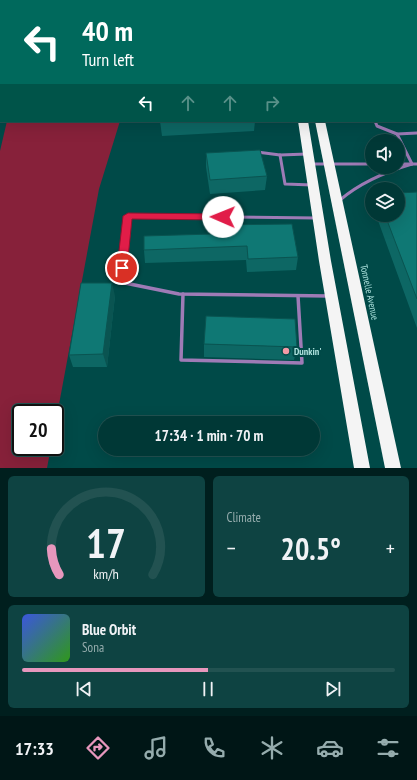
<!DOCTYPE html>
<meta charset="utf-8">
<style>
body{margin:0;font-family:"PT Sans Narrow",sans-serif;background:#0e4342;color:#f1f3f6;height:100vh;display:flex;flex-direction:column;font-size:15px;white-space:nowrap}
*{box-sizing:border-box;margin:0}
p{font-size:13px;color:#95acad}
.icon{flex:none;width:22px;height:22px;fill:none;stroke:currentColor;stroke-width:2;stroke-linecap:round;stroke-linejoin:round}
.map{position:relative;height:468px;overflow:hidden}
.details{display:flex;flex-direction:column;gap:8px;padding:8px;background:#001f1e;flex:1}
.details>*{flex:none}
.hud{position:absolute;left:0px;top:0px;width:417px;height:122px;box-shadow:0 4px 16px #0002,0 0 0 1px #225251;background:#00695c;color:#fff;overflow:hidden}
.tools{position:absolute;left:365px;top:134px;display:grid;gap:8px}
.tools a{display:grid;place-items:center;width:40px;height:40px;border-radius:50%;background:#003836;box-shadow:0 4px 16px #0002,0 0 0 1px #225251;font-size:20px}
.speed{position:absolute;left:12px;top:404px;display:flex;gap:8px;font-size:20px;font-weight:700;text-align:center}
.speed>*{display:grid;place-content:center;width:52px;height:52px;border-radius:50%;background:#003836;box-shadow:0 4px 16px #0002,0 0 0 1px #225251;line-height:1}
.speed .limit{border:2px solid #111;border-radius:6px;background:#fff;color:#111}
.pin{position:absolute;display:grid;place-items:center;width:34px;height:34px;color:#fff;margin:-17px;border:2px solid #fff;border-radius:50%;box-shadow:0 1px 4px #0007}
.me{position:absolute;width:44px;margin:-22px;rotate:271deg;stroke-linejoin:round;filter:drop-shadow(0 0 3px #0008)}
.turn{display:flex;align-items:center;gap:14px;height:84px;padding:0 16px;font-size:18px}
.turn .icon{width:52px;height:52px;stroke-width:2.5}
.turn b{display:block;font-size:28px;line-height:34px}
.lanes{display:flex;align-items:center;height:38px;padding:0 16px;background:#0003;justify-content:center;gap:20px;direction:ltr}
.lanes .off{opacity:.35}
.big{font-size:30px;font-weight:700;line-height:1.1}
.details .tile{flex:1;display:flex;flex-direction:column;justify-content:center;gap:6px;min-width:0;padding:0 14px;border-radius:6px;background:#0e4342}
.details .dial{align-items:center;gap:0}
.dial svg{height:104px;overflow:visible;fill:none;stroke:#225251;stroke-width:7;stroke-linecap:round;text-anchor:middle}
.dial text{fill:#f1f3f6;stroke:none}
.song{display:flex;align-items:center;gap:12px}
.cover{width:48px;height:48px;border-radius:6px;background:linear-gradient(135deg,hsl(230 70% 55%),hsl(110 70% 35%))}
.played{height:4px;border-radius:2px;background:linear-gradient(90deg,#e797bd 50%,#225251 50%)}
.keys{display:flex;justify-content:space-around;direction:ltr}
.heat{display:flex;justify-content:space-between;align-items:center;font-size:22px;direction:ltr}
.details .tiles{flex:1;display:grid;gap:8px;grid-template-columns:1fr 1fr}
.tile:last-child{grid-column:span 2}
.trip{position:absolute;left:98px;top:416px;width:222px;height:40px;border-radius:20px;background:#003836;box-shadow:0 4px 16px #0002,0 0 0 1px #225251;font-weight:700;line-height:40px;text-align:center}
.dock{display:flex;height:64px;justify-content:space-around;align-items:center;background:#001616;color:#95acad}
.dock .icon{width:28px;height:28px}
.dock .current{color:#e797bd}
.dock b{font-size:18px;color:#f1f3f6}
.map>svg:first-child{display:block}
.green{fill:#87213a}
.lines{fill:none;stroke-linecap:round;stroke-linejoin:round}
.lane-far2{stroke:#9e7bb6;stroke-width:2}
.lane-far1{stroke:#9e7bb6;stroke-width:3}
.lane{stroke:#9e7bb6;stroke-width:3.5}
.highway{fill:#f4f4f4;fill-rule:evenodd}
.wall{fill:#0d6764}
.shaded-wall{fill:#0a5451}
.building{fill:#0f7874;stroke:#0a5451}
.route{fill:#e11d48;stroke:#92132f}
.poi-dot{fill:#f49aa6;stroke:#004a48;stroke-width:1.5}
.labels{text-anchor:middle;stroke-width:4;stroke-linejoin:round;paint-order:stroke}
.street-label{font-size:10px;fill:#aee3df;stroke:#004a48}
.poi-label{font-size:10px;font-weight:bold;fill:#aee3df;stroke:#004a48;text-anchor:start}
</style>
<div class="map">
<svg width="417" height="468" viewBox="0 0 417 468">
<rect width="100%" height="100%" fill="#004a48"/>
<path class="green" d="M7,121H120L99,189L55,426V413H21V447H51L47,468H0V151Z"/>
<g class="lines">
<path class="lane-far2" d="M0,86L1,80"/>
<g class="lane-far1">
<path d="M375,121L377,126L397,134L417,133"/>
<path d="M397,134L412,164"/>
<path d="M257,152L280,155L307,154"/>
<path d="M280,155L285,184L312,185"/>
<path d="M312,164H326"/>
<path d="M332,164H372"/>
<path d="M398,164H417"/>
<path d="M340,200C361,182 385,172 412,164"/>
<path d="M121,271L128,216L317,218"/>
</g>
<g class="lane">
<path d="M122,270L120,282L179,294L329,296"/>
<path d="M183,294L181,360L302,363L298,296"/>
</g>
<g class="highway">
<rect x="276" y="0" width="8" height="1"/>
<rect x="290" y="0" width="8" height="1"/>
<path d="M300,0H308L299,1Z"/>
<path d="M298,121H308L331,261L370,468H354L319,261Z"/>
<path d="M315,121H325L401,468H385Z"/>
</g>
</g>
<g class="wall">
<path d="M340,0H417V90H416V1H339Z"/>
<path d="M160,121H255L254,131L162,136Z"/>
<path d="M206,153L267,176L265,190L210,194L206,167Z"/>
<path d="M417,192V328L376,215H398Z"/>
<path d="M212,225L298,257L296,270L247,272L246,260L145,263L144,250L212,234Z"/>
<path d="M115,296L107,367H73L69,355Z"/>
<path d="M204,344L297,347L294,360L204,357Z"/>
</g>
<path class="shaded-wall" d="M112,283L115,296L107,367L103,354Z"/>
<g class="building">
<rect x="228" y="0" width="22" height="1"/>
<path d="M345,0H417V73L416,74V1H346Z"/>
<path d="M260,150L267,176L210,180L206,153Z"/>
<path d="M417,192V299L385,215H398V193Z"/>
<path d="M292,224L298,257L248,259L247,246L144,250V236L212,234V225Z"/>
<path d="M81,283H112L103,354L69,355Z"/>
<path d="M206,316L295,319L297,347L204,344Z"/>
</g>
<path class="route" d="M128,213L223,214L228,217L223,220L132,219L127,268L125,271H119L117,268L123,216Z"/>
<circle class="poi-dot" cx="286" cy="351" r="4"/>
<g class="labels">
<g class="street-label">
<text transform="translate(370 292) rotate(78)" y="4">Tonnelle Avenue</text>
</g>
<g class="poi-label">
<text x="294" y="355">Dunkin'</text>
</g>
</g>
</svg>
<div class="tools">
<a><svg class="icon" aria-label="sound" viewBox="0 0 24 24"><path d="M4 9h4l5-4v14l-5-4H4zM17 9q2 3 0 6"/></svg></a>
<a><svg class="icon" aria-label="layers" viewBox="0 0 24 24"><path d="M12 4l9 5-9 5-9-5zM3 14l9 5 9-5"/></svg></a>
</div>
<div class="speed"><div class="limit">20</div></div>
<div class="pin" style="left:122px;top:268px;background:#d93025"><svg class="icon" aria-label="arrive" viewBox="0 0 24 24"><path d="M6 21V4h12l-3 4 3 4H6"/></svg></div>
<svg class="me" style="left:223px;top:217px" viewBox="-20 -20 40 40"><circle r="19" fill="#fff"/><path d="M0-13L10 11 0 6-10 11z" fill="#e11d48"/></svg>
<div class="trip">17:34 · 1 min · 70 m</div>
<div class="hud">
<div class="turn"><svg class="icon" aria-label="left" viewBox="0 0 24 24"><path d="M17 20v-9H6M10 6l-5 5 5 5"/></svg><div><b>40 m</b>Turn left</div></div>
<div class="lanes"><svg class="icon" aria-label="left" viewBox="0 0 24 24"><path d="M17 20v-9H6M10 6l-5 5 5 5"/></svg><svg class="icon off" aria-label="ahead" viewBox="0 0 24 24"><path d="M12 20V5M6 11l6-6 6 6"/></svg><svg class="icon off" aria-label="ahead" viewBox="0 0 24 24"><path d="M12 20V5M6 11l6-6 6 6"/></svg><svg class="icon off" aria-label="right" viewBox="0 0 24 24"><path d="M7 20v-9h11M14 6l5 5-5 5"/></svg></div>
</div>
</div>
<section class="details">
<div class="tiles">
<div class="tile dial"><svg viewBox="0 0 100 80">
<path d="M14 69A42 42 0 1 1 86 69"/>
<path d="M14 69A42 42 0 0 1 8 49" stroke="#e797bd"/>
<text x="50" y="56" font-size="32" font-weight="700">17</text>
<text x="50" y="72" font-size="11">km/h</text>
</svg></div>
<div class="tile"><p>Climate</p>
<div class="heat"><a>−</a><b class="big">20.5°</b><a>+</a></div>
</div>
<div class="tile">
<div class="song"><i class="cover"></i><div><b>Blue Orbit</b><p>Sona</p></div></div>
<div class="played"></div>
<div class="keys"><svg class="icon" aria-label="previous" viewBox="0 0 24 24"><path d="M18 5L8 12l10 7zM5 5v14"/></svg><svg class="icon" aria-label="pause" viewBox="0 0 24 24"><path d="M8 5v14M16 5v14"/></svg><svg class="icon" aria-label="next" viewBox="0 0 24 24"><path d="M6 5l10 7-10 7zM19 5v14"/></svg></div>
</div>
</div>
</section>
<nav class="dock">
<b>17:33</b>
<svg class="icon current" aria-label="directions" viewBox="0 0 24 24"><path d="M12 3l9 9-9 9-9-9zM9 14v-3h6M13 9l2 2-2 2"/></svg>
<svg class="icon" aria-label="music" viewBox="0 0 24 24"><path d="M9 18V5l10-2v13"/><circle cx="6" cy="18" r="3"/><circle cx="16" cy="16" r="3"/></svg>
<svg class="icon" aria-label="phone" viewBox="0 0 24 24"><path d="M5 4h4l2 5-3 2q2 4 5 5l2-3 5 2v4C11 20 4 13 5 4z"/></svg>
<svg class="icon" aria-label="climate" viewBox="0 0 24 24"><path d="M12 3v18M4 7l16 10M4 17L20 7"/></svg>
<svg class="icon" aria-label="car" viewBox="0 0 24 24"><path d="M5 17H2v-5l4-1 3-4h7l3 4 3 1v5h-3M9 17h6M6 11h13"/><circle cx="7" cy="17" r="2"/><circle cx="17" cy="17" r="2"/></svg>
<svg class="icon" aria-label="filters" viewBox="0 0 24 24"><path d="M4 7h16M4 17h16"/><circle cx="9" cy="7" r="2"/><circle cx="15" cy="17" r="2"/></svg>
</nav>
